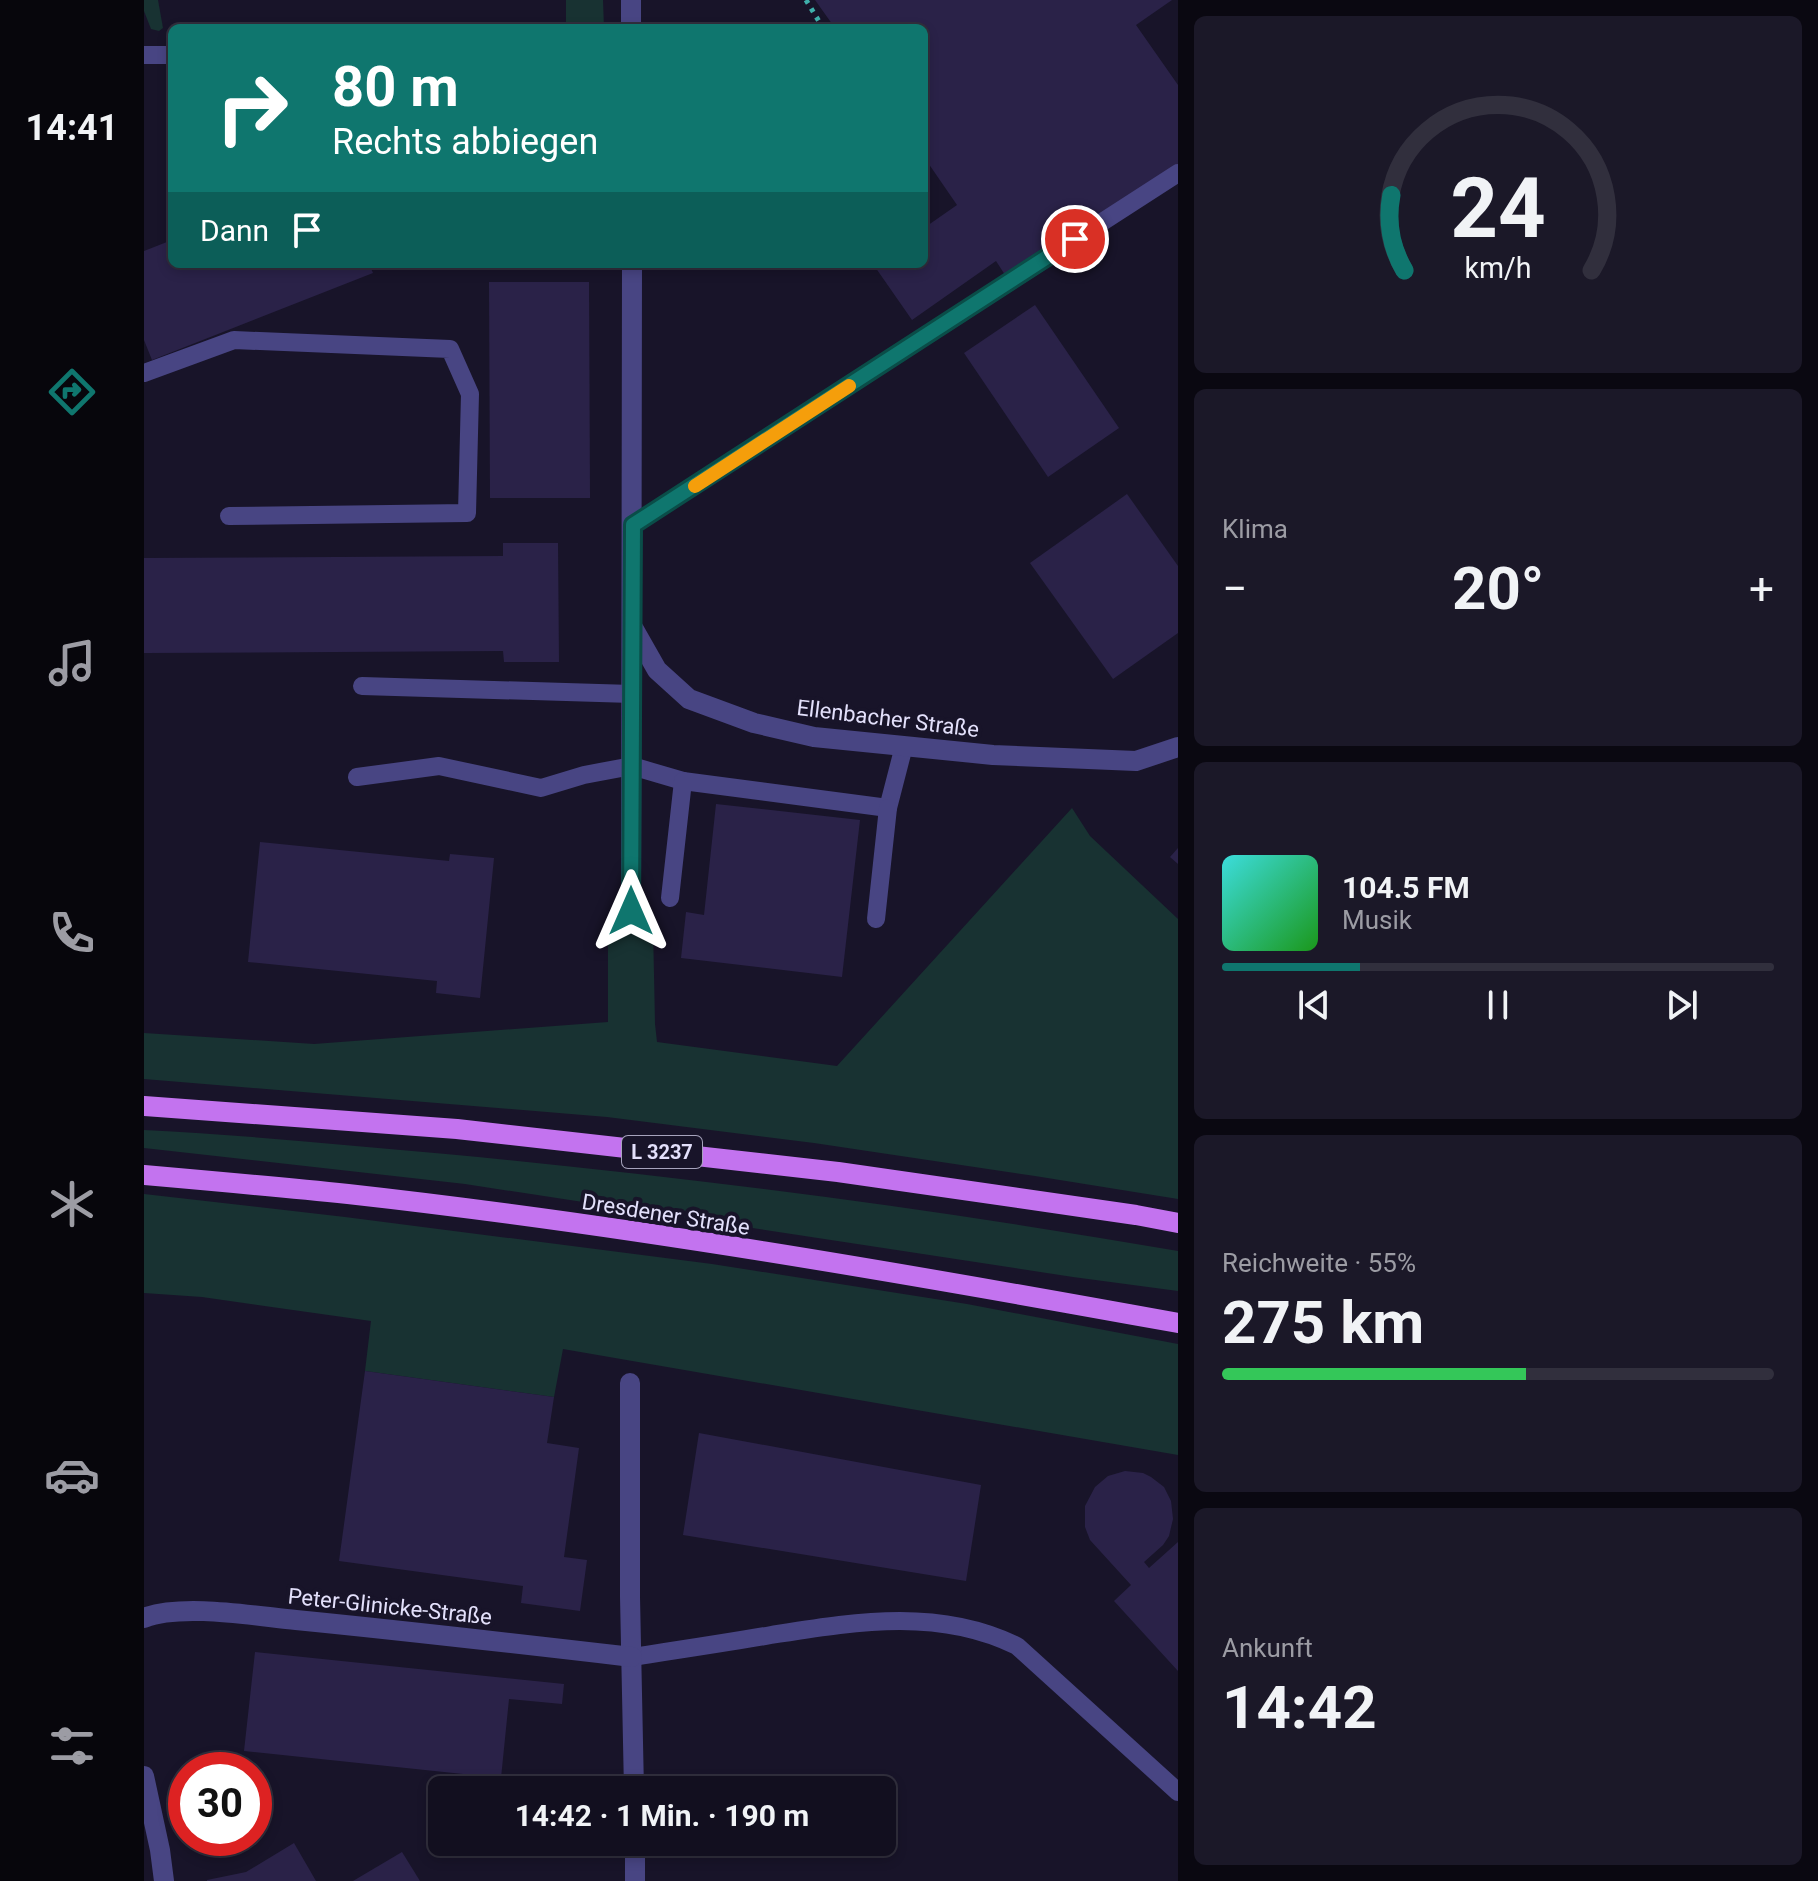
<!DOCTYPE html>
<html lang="de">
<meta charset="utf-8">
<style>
body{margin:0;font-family:Roboto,sans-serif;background:#1b1828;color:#f1f3f6;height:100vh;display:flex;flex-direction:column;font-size:30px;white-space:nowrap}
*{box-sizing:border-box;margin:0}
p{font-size:26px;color:#9c9ca4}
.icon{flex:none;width:44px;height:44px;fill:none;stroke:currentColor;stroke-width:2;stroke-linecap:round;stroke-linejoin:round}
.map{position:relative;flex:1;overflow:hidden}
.side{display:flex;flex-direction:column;gap:16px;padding:16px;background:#0a0811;width:640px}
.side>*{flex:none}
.guide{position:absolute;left:24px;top:24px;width:760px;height:244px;border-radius:12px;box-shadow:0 4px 12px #0003,0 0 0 2px #312f3d;background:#0f766e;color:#fff;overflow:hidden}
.speed{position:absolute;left:24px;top:1752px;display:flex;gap:16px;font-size:40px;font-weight:700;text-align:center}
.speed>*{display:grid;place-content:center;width:104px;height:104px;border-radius:50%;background:#120f1f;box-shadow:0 4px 12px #0003,0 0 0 2px #312f3d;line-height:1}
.speed .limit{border:12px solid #d22;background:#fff;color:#111}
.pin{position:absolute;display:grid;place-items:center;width:68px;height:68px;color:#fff;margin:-34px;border:4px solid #fff;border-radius:50%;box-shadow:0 2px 8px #0007}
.me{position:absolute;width:88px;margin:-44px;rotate:0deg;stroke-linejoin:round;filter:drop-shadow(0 0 6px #0008)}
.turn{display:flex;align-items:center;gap:28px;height:168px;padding:0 32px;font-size:36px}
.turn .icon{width:104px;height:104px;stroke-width:2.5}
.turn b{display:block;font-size:56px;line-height:68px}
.then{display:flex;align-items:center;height:76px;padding:0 32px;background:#0003;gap:16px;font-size:30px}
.big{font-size:60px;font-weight:700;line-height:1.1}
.side .tile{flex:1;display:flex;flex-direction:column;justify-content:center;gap:12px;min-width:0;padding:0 28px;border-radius:12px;background:#1b1828}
.side .dial{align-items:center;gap:0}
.dial svg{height:208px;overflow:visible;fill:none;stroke:#312f3d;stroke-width:7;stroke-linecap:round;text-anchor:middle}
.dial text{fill:#f1f3f6;stroke:none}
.song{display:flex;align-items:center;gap:24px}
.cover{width:96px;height:96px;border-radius:12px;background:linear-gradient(135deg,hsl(180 70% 55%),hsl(120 70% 35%))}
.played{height:8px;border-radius:4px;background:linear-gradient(90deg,#0f766e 25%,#312f3d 25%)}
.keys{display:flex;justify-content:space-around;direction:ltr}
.heat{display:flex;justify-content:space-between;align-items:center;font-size:44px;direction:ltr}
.charge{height:12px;border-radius:6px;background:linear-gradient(90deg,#34c759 55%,#312f3d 0)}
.trip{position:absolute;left:284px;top:1776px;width:468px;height:80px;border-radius:12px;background:#120f1f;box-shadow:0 4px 12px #0003,0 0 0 2px #312f3d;font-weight:700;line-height:80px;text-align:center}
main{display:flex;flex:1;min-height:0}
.menu{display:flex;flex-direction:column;width:144px;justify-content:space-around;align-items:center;background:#07060c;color:#9c9ca4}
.menu .icon{width:56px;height:56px}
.menu .active{color:#0f766e}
.menu b{font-size:36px;color:#f1f3f6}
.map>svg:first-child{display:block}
.green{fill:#183232}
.building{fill:#2a2248}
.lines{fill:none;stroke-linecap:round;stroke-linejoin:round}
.path{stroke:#3fb0ab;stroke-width:5;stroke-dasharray:4 6;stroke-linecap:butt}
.lane{stroke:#484583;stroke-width:18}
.street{stroke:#484583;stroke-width:20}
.primary{stroke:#c373ef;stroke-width:20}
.route-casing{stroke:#0a4d48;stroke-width:20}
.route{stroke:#0f766e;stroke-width:14}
.slow{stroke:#f59e0b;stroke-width:14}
.labels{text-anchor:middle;stroke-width:8;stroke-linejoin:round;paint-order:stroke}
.shield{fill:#181429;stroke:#a6a3bc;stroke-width:2}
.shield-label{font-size:20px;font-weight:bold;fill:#e3e0fb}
.street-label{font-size:22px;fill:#e3e0fb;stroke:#181429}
</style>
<main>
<nav class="menu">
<b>14:41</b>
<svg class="icon active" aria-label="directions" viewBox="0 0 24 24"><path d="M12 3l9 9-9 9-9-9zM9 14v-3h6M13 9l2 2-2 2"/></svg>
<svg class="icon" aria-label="music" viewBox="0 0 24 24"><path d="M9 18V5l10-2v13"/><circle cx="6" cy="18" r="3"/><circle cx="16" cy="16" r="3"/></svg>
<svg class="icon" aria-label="phone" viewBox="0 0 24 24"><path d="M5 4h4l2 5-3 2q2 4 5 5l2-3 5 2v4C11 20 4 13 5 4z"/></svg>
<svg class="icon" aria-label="climate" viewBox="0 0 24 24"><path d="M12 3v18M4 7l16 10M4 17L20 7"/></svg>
<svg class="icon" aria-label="car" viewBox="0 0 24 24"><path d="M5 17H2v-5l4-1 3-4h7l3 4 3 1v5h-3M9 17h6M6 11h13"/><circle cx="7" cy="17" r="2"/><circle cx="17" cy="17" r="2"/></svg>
<svg class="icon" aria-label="filters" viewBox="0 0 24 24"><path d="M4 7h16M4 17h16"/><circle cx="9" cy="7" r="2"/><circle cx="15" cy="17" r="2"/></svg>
</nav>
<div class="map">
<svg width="1034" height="1881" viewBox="0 0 1034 1881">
<rect width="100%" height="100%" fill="#181429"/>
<g class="green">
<path d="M0,0H14L19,28L15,31L7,29L0,11Z"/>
<path d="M422,0H459L460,28H422Z"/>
<path d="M928,808L946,836L1034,919V1199L891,1176L670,1143L463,1117L0,1079V1033L170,1044L464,1022V924L509,925L511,1024L513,1042L693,1066Z"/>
<path d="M0,1130C101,1135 201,1145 302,1154C547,1177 791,1209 1034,1251V1291L929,1277L321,1184L0,1148Z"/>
<path d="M0,1194L201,1217L568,1264L823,1304L1034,1344V1455L419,1349L410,1397L221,1371L227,1321L58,1297L0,1293Z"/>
</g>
<g class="building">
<path d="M671,0H1028L992,25L1034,85V164L865,281L852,261L768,320L729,264H780V228L813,205L780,157V28H691Z"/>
<path d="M28,240V264H225L229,273L8,360L0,340V251Z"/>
<path d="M345,282H445L446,498H346Z"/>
<path d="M891,305L975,428L904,477L820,353Z"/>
<path d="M983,494L1034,566V633L969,679L886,563Z"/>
<path d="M359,543H414L415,662H360L359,651L0,653V558L359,556Z"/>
<path d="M572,804L716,820L698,977L537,958L542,912L560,915Z"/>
<path d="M116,842L305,861L306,854L350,858L336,998L292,993L293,981L104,962Z"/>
<path d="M1034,848V864L1026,857Z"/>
<path d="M221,1371L410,1397L403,1443L435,1448L420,1557L443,1560L436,1611L377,1603L379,1586L195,1561Z"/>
<path d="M555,1433L837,1485L822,1581L539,1535Z"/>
<path d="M981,1471L999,1473L1007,1477L1020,1487L1027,1501L1029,1519L1025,1536L1019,1545L1000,1562L1005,1568L1034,1542V1671L970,1601L987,1585L946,1540L941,1527V1506L951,1487L964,1476Z"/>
<path d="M111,1652L420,1684L418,1704L365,1699L357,1778L100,1751Z"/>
<path d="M150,1843L172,1881H63V1880L102,1872Z"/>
<path d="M258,1852L276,1881H209Z"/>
</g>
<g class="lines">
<path class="path" d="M662,0L679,28"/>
<g class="lane">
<path d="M0,55H28"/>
<path d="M0,373L90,340L306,349L326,394L323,513L85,516"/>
<path d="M489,525L1034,173"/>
<path d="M218,686L488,694"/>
<path d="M213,777L295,766L397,788L440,775L488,766L539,781"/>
<path d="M526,898L539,781L744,808L760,746"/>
<path d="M732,919L744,808"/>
<path d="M488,1657C534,1650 581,1643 627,1635C710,1622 794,1607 873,1646L1034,1792"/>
</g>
<g class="street">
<path d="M487,0V28"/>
<path d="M488,626L513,670L545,699L610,723L670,737L849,755L992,761L1034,747"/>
<path d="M487,911L488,264"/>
<path d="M486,1383V1597L490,1790"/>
<path d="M0,1618C37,1603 111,1616 152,1620C264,1631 376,1644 488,1657"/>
<path d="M0,1776L16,1850L20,1881"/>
<path d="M491,1842V1881"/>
</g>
<g class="primary">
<path d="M0,1106L313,1129L694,1172L992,1215L1034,1223"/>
<path d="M0,1175C68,1181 136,1187 204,1194C482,1225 759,1273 1034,1323"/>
</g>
</g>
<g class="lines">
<g class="route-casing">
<path id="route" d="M487,911L489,525L931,239"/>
</g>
<use href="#route" class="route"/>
<path class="slow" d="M551,486L705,386"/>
</g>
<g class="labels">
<rect class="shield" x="478" y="1136" width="80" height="32" rx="6"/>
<g class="shield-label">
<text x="518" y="1159">L 3237</text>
</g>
<g class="street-label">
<text transform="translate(744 718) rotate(7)" y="8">Ellenbacher Straße</text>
<text transform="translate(522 1214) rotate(9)" y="8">Dresdener Straße</text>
<text transform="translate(246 1606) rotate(6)" y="8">Peter-Glinicke-Straße</text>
</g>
</g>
</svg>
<div class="speed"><div class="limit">30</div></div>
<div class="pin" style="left:931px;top:239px;background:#d93025"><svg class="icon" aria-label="arrive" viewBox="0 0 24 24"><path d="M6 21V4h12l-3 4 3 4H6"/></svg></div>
<svg class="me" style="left:487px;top:911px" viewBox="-20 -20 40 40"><path d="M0-17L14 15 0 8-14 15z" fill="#0f766e" stroke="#fff" stroke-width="4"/></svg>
<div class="trip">14:42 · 1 Min. · 190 m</div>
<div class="guide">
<div class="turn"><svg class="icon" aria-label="right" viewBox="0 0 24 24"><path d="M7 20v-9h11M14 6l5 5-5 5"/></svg><div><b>80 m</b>Rechts abbiegen</div></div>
<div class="then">Dann<svg class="icon" aria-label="arrive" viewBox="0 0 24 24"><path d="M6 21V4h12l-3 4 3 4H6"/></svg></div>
</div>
</div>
<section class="side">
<div class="tile dial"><svg viewBox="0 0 100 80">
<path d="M14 69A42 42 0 1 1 86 69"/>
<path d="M14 69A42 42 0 0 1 9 40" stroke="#0f766e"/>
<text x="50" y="56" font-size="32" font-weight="700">24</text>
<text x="50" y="72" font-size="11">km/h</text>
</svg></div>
<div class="tile"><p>Klima</p>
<div class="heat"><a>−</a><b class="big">20°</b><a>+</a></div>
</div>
<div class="tile">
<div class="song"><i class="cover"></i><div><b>104.5 FM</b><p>Musik</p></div></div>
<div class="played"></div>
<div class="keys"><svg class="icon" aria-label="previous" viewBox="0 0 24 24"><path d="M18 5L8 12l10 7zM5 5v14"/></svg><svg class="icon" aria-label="pause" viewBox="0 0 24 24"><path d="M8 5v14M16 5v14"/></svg><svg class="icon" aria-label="next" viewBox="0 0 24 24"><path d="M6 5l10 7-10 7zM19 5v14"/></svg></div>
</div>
<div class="tile"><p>Reichweite · 55%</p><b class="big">275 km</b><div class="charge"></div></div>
<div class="tile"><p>Ankunft</p><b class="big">14:42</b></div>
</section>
</main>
